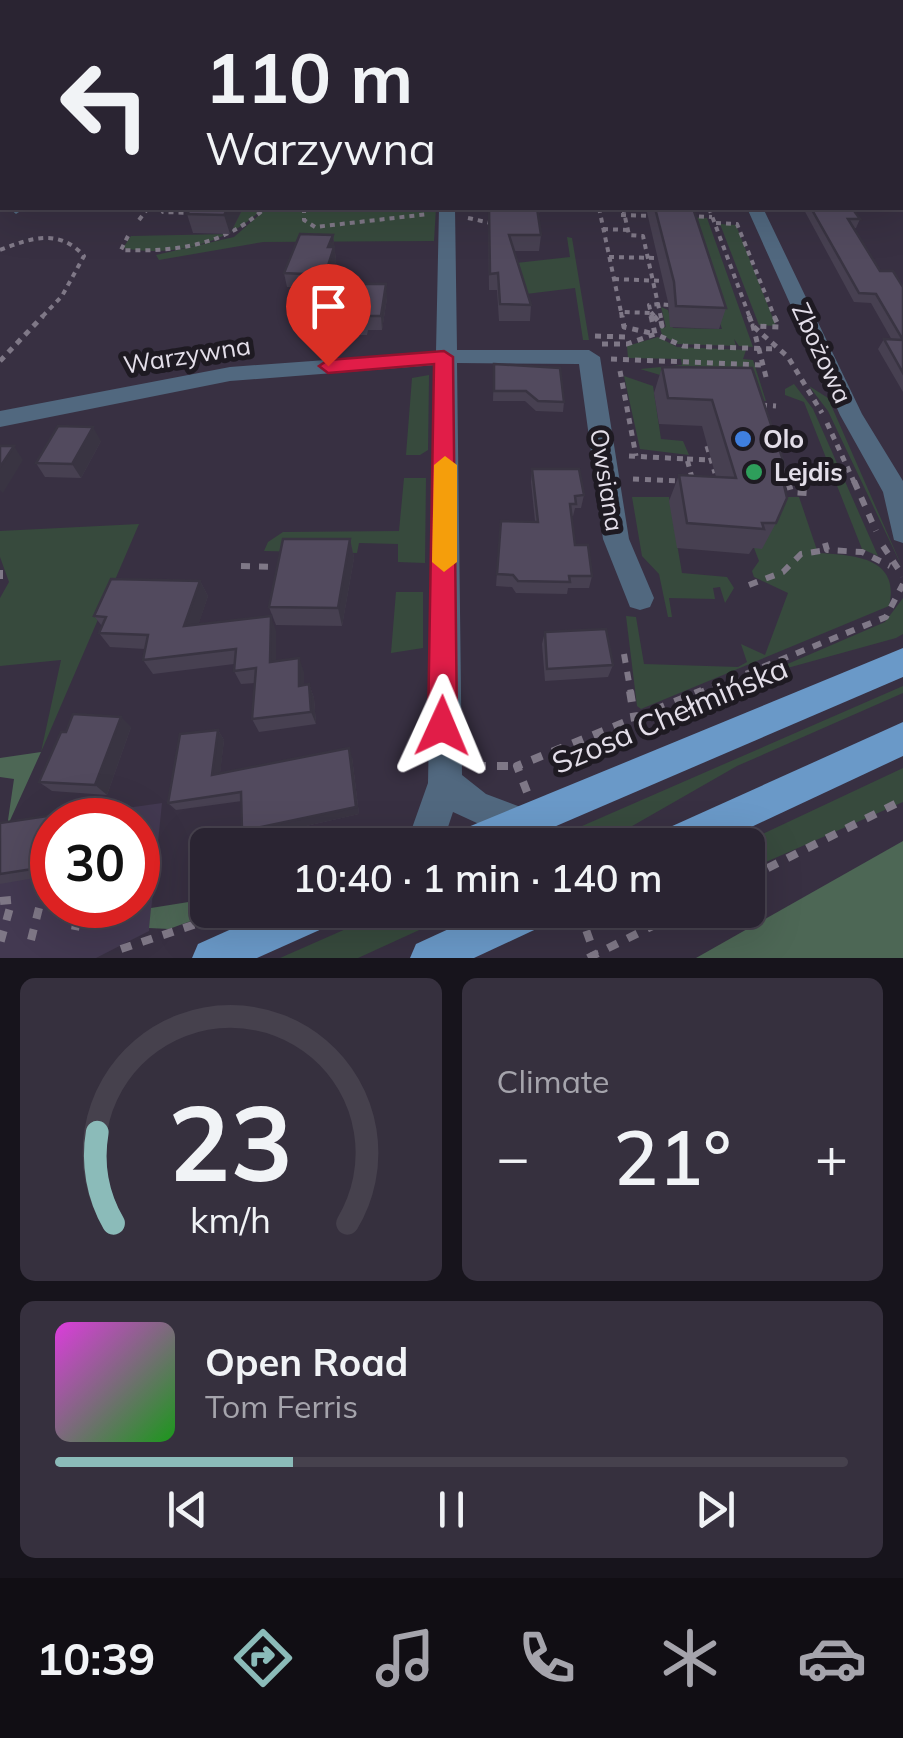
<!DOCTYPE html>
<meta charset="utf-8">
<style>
body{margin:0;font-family:Mulish,sans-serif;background:#36303e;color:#f1f3f6;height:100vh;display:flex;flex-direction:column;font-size:38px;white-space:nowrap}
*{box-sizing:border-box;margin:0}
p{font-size:32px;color:#a5a4ac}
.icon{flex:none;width:55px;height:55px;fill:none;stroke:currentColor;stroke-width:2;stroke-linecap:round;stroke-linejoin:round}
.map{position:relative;height:958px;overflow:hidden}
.details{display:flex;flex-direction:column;gap:20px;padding:20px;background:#17141c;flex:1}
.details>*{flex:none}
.guide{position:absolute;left:0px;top:0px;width:905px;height:210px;box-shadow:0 10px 40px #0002,0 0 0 2px #46414d;background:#2a2432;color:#f1f3f6;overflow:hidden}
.speed{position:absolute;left:30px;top:798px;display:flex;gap:20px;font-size:50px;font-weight:700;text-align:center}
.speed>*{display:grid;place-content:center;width:130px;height:130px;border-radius:50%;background:#2a2432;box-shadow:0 10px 40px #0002,0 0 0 2px #46414d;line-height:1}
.speed .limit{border:15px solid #d22;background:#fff;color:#111}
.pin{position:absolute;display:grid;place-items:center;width:85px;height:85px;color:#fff;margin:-102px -42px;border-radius:50% 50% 50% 0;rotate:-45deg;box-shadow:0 0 10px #0007}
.pin .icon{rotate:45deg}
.me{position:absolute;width:110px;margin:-55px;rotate:1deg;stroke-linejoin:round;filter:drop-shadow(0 0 8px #0008)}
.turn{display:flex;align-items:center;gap:35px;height:210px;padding:0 40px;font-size:45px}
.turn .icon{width:130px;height:130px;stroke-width:2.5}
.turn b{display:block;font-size:70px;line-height:85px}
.big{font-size:75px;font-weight:600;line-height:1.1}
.details .card{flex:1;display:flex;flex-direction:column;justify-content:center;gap:15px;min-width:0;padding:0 35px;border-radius:15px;background:#36303e}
.details .dial{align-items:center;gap:0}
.dial svg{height:260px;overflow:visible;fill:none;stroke:#46414d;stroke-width:7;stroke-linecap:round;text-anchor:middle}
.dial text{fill:#f1f3f6;stroke:none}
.song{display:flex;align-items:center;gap:30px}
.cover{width:120px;height:120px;border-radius:15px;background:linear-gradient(135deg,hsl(300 70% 55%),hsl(120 70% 35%))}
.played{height:10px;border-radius:5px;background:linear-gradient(90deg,#8bbbb9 30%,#46414d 30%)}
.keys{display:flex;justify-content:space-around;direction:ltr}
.heat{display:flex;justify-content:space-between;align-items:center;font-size:55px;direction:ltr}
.details .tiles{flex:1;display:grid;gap:20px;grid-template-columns:1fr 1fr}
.card:last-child{grid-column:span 2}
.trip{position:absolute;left:190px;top:828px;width:575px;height:100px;border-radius:15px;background:#2a2432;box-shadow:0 10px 40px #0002,0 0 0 2px #46414d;font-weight:600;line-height:100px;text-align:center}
.tabs{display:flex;height:160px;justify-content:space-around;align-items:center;background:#110e14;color:#a5a4ac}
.tabs .icon{width:70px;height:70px}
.tabs .active{color:#8bbbb9}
.tabs b{font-size:45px;color:#f1f3f6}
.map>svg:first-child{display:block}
.built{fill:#433951;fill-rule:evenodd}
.green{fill:#374a3d}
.forest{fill:#4d6755}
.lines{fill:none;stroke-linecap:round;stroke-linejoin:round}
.path-far4{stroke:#7f7887;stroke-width:2.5;stroke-dasharray:4 4;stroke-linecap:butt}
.path-far3{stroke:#7f7887;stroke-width:4;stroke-dasharray:5 5;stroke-linecap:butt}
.path-far2{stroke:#7f7887;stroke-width:5;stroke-dasharray:6 6;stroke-linecap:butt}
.path-far1{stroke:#7f7887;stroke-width:6;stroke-dasharray:9 9;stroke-linecap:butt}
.path{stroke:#7f7887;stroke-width:8;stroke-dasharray:11 11;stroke-linecap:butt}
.minor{fill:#51687f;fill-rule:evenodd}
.major{fill:#6a99c8;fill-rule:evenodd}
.wall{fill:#474051}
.shaded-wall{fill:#393442}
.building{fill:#524a5e;stroke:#393442;stroke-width:2.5}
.route{fill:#e11d48;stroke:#92132f;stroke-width:2.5}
.slow{fill:#f59e0b}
.shop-dot{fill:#3f7fe0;stroke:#1e1a22;stroke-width:4}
.leisure-dot{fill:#2e9e5b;stroke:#1e1a22;stroke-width:4}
.labels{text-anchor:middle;stroke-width:10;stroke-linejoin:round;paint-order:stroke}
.street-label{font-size:25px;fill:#e3dee9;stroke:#1e1a22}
.poi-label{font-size:25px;font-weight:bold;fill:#e3dee9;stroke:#1e1a22;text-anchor:start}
.near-street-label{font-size:30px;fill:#e3dee9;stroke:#1e1a22}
</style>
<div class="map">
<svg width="903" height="958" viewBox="0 0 903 958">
<rect width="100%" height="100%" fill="#383042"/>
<path class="built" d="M162,803L149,931L96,958H0V842L49,819ZM52,820H138V905H52Z"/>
<g class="green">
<path d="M243,208H263C230,243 171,258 123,248L131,236L229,234Z"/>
<path d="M267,208H436L434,241L263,242L159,260L156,255L234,237Z"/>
<path d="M663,216L707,218L753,347L739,346L734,339L736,346L678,344L662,335L660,328L666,327L661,307L668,310L673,328L722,329L687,223L649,221Z"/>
<path d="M720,224L736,225L776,326L759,325Z"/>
<path d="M567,237L572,238L589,340H583L575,288L526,294L516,263L570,257Z"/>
<path d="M658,337L677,347L746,350L743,359L753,360L766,401L744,400L640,369L682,365L681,359L628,358L627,346Z"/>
<path d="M429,375L428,450L420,455H406L412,378Z"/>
<path d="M624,376L653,386L661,439L683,441L689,455L640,449Z"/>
<path d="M794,384L813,409L878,556L862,549L804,402L785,395V389Z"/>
<path d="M809,386L828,398L903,569L828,411Z"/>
<path d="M404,478H426L425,563L398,562V544L359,543L357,553L264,551L268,542L283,532L399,531Z"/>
<path d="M632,497H669L682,573L727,577L734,588L725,603L720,587L713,588L715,599L669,598L672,617H668L659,574L642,556Z"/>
<path d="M772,497H799L818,553C853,555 901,557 889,606L641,709L637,706L626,616L636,617L644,664L738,667L747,662L741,644L765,655L788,593L754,577L752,571L759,561L754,548H762Z"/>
<path d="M139,524L41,752L61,660L0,666V598L9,582L0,557V531Z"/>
<path d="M396,592H423V648L391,653Z"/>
<path d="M903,598V634L896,638L762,675L885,622Z"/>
<path d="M903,686V693L737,766L599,845H571L566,833Z"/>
<path d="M903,768V802L748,870V845H739Z"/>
<path d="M389,910H463L358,958H280Z"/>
</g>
<g class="forest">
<path d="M41,752L7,827L14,779L0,777V758Z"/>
<path d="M903,841V958H696Z"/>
<path d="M207,887L208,910H221L169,929L149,928L151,908L201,900Z"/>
</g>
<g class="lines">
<path class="path-far4" d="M516,0H529"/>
<g class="path-far3">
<path d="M161,208L163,212L194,213L197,208"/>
<path d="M304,208V220L315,227L429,214"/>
<path d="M586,208L623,209"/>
<path d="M599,208L621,312L651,313"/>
<path d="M623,208L629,235L643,236L658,304L649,305L652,318"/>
<path d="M709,208L750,318"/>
<path d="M534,211L565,208"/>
<path d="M621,215L653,216"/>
<path d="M689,216L712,217"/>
<path d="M468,218L491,223"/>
<path d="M139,220L148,208"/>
<path d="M716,223L737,224L775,318"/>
<path d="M603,229L628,230"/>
<path d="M128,236L121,250C175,252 224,246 265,208"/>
<path d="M0,250C31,238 59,228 84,256L62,296L41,318"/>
<path d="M609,257L658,258"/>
<path d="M614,279L664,281"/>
<path d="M621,312L622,318"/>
<path d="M651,312L656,318"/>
<path d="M661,318L658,304L669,305"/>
</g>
<g class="path-far2">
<path d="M651,316L655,334L683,346L776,349"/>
<path d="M654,316L662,326L660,316"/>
<path d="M749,316L753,326L788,357L822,413"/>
<path d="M595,336L626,337"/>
<path d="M602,344H627L655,334L624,327L622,316"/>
<path d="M611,359L763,365"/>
<path d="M0,361L43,316"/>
<path d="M620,371L636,456"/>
<path d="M766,377L753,326L779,327L774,316"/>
<path d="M761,405L776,406"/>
<path d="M827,423L855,484"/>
<path d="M707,446L715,473"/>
<path d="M629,456L687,459L692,478"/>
<path d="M687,459L709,460"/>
<path d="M786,476L788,484"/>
<path d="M633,479L682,481"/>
</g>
<g class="path-far1">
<path d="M788,481L791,492L807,493"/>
<path d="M854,481L876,531"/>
<path d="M825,543L827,550L862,552L890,566"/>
<path d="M883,546L903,576"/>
<path d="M241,566L283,567"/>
<path d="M0,570V584"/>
<path d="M749,585L783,572L801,554L827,550"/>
<path d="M624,654L631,694"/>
<path d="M696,694L886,617L903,584"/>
</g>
<g class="path">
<path d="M630,691L635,721"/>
<path d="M475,766H517"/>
<path d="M527,792L517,766L702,691"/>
<path d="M366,845L398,829"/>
<path d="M748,878L903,800"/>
<path d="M42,896L49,876"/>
<path d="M0,901L12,900L0,944"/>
<path d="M579,910L595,955"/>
<path d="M75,930L79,905"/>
<path d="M31,940L42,896L52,894"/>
<path d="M121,949L226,914"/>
<path d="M588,958L685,910"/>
</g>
<g class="minor">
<path d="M659,0H669L670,2H660Z"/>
<path d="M823,0H836L837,2H825Z"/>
<rect x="0" y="125" width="2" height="8"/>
<path d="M9,208H25L16,214Z"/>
<path d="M439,208H455L457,350H589L600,357L629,539L654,598L650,607L640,610L630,607L603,539L579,364L457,363L462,775L486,794L531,811L536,824L531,837L518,842L453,812L442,845H406L428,783L436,365L230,381L0,427V411L230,367L436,352Z"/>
<path d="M747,208H763L862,414L903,481V543L894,540L883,492L840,415Z"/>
</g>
<g class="major">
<path d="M903,648V677L512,845H451L456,832Z"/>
<path d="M903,722V756L713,845H654L659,832Z"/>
<path d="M274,910H338L333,924L257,958H192L198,944Z"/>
<path d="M490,910H552L547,924L474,958H410L416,944Z"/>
</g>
</g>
<g class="wall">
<path d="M2,135V204L0,205V137Z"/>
<path d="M243,208L230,234L193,233L187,214Z"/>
<path d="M488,208H537L541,235L539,251H514L531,305L530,321H499L497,290H489Z"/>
<path d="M646,208H693L726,308L719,329L670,327L668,302Z"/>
<path d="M803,208H852L860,219L856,228H854L880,271L903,287V392L878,349L884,339L892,340L871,303L854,302Z"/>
<path d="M333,235L336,261L327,288L287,287L284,273Z"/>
<path d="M387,298L382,330H368L367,335H346L341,307Z"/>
<path d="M494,364L564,402L563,412L536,411L525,401H493Z"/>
<path d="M662,367L752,368L789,478L784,486L776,523L762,549L753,548L749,554L677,548L669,501L679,475L716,477L702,426L659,424L654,393Z"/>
<path d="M101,441L81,478L45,477L36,463Z"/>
<path d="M532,469L584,495L581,508H575L573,516H571L575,545L592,576L589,588H568L567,594L516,593L512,587L496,586L501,521H535L531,482Z"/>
<path d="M350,539L354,558L342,626L276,625L269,607Z"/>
<path d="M200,581L208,596L198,625L276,631V661L304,672V685L309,684L314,698L316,724L259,732L252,719L255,683L241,684L234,671V664L153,674L143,660L145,649L110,647L99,633L102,626L94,616Z"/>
<path d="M545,632L613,665L608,677L545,681L542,644Z"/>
<path d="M131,727L107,795L52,791L39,782Z"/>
<path d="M218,730L224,740L220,773L352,757L359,814L248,839L242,831V801L176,810L168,803Z"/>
<path d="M126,814L125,820H52V875L0,884V823Z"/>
</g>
<g class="shaded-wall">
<path d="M228,208H243L230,234L224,215Z"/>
<path d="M333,235L336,261L327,288L325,275L328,247Z"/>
<path d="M386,284L387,298L382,330L381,316Z"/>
<path d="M93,427L101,441L81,478L72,464Z"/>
<path d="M14,446L23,460L3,493L0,490V467Z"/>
<path d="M350,539L354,558L342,626L338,608Z"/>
<path d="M200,581L208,596L193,641L184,626Z"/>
<path d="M271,616L276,631V675L270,662Z"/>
<path d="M299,658L304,672V699L299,686Z"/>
<path d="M309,684L314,698L316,724L311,712Z"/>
<path d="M121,717L131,727L107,795L95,785Z"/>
<path d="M218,730L224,740L219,783L212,775Z"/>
<path d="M349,748L352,757L359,814L248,839L242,831Z"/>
<path d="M115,806L126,814L125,820H113Z"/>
</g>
<g class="building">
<path d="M0,0H137L134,2H2V96H0Z"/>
<path d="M212,0H238L236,2H210Z"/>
<path d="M283,0H349L348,2H281Z"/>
<path d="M394,0H470L469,2H392Z"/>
<path d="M535,0H563L561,2H535Z"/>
<path d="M602,0H625L626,2H602Z"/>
<path d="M697,0H814L815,2H698Z"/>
<path d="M852,0H903V50L902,2H855Z"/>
<path d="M2,135V184H0V137Z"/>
<path d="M191,208H228L224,215L187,214Z"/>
<path d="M489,208H537L541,235H509L531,305L500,304L498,273L490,274Z"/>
<path d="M655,208H693L726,308L676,306L674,282Z"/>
<path d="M811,208H852L860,219H848L880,271H893L903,287V340L876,294L859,293Z"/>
<path d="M300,234L333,235L328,247H334L325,275L284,273Z"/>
<path d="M345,284H386L381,316H366L365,321H344L347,307H341Z"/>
<path d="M884,339L903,340V373Z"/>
<path d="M494,364L560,368L564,402L538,401L526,391H494Z"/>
<path d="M662,367L752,368L789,478L782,477L787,498L776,523H762L764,529L687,523L679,475L736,478L712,400L668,398Z"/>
<path d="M58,426L93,427L72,464L36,463Z"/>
<path d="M0,446H14L0,467Z"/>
<path d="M532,469H579L584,495L575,496L576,504H570L575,545H588L592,576H569L570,582L518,581L513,575L497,574L501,521L538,522Z"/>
<path d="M283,539H350L338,608L269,607Z"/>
<path d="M111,579L200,581L184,626L271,616L270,662L299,658V686L309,684L311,712L252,719L256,668L234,671L236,649L143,660L148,635L99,633L106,617L94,616Z"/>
<path d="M606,629L613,665L547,669L545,632Z"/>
<path d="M73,714L121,717L95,785L39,782L61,732H66Z"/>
<path d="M218,730L212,775L349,748L356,807L242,831L241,792L168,803L180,734Z"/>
<path d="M115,806L113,820H52V866L0,874V823Z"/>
</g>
<path class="route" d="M444,351L453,357L457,726L453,737L442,741L432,737L428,726L434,364L328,373L319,366L328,360Z"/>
<path class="slow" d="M445,456L457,465V562L444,572L432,562L434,465Z"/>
<circle class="shop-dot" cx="743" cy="439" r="10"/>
<circle class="leisure-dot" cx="754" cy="472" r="10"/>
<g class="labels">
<g class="street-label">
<text transform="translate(822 353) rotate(65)" y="9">Zbożowa</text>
<text transform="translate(187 355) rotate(-9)" y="9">Warzywna</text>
<text transform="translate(607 480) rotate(81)" y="9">Owsiana</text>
</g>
<g class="poi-label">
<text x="763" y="448">Olo</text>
<text x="774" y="481">Lejdis</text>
</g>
<g class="near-street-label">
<text transform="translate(670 716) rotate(-23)" y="10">Szosa Chełmińska</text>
</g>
</g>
</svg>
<div class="speed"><div class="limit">30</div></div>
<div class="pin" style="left:328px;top:366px;background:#d93025"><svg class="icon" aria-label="arrive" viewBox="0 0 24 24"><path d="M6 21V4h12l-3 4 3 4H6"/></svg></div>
<svg class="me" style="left:442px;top:726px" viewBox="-20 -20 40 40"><path d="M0-17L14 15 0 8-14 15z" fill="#e11d48" stroke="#fff" stroke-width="4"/></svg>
<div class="trip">10:40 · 1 min · 140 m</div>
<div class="guide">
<div class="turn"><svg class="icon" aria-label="left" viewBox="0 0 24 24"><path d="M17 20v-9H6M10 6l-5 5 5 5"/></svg><div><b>110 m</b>Warzywna</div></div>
</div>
</div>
<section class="details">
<div class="tiles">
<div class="card dial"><svg viewBox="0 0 100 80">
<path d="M14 69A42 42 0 1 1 86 69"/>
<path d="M14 69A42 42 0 0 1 9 41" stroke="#8bbbb9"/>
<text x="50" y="56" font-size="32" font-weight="700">23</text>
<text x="50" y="72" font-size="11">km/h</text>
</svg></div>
<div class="card"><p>Climate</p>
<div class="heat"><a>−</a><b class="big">21°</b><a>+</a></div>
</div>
<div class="card">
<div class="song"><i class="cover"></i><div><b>Open Road</b><p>Tom Ferris</p></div></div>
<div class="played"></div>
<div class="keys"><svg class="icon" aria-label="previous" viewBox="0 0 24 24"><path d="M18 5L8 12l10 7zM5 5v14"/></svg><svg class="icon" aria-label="pause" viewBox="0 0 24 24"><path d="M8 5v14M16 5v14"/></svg><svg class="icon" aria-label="next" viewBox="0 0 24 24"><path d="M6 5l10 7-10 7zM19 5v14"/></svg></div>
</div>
</div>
</section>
<nav class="tabs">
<b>10:39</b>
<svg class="icon active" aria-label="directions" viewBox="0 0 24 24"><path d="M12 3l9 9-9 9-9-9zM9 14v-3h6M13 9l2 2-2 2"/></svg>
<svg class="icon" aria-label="music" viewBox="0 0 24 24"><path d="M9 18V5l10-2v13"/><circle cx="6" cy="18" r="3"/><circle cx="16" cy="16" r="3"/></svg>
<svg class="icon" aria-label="phone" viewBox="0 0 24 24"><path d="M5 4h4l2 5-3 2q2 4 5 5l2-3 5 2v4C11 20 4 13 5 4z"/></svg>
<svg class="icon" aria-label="climate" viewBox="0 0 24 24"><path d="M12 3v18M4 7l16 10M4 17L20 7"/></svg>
<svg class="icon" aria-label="car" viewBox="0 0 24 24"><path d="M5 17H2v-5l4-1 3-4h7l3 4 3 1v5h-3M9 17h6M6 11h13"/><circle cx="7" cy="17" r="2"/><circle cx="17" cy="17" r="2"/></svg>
</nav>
